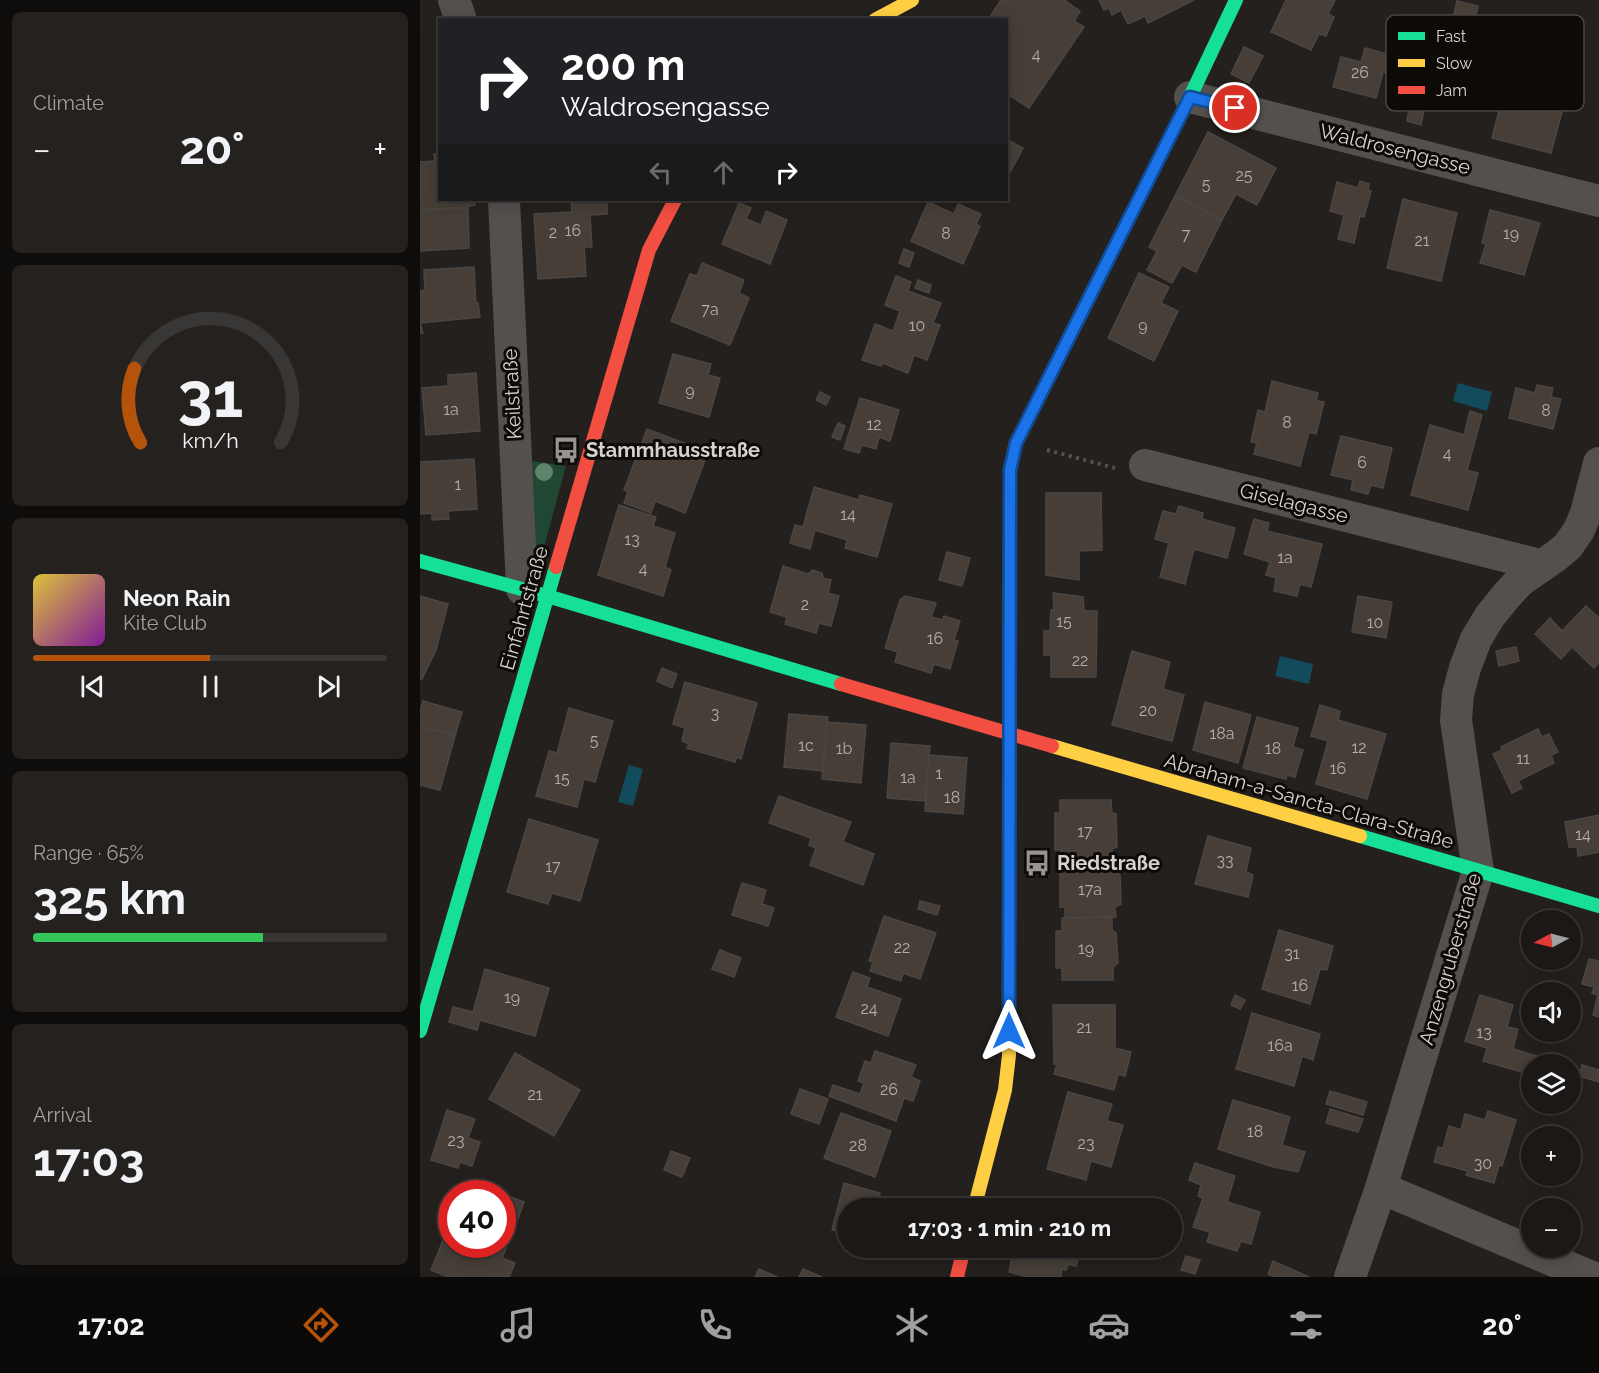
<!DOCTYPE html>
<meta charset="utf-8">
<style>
body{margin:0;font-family:Raleway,sans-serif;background:#24211f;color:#f1f3f6;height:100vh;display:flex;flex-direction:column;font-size:22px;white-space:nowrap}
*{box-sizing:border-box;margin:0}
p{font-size:20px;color:#a0a0a1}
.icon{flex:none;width:33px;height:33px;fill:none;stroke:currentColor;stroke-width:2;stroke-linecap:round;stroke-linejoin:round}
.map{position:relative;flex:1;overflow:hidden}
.panel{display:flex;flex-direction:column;gap:12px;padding:12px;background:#0f0d0c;width:420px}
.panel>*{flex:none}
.hud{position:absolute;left:18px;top:18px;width:570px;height:183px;border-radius:0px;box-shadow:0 3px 15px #0003,0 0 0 2px #393735;background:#202124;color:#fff;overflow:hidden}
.needle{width:39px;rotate:263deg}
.controls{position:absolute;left:1101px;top:910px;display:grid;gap:12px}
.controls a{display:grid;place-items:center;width:60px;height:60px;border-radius:50%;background:#1b1816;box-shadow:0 3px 15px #0003,0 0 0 2px #393735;font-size:30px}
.speed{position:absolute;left:18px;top:1180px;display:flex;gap:12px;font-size:30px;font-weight:700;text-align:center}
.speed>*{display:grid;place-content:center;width:78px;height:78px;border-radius:50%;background:#1b1816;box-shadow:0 3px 15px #0003,0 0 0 2px #393735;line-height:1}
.speed .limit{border:9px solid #d22;background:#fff;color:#111}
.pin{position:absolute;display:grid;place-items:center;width:51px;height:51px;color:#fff;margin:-26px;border:3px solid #fff;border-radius:50%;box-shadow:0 2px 6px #0007}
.me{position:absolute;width:66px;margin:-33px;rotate:0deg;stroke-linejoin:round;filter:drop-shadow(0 0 4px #0008)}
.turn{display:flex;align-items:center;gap:21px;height:126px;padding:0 24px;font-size:27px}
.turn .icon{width:78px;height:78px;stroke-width:2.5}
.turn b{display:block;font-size:42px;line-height:51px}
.lanes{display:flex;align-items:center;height:57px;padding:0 24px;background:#0003;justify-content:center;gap:30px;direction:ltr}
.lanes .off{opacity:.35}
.big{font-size:45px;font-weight:700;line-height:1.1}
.panel .widget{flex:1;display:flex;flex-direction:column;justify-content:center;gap:9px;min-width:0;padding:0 21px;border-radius:9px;background:#24211f}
.panel .dial{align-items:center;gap:0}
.dial svg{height:156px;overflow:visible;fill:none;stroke:#393735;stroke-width:7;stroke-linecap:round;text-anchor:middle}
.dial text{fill:#f1f3f6;stroke:none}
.song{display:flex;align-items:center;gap:18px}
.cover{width:72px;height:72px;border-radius:9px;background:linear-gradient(135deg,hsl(50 70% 55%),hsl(290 70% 35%))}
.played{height:6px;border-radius:3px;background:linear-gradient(90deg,#b45309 50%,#393735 50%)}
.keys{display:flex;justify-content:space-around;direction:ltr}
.heat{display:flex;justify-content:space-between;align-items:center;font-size:33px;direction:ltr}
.charge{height:9px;border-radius:4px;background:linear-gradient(90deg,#34c759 65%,#393735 0)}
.trip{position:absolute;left:417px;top:1198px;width:345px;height:60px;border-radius:30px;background:#1b1816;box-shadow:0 3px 15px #0003,0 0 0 2px #393735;font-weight:700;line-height:60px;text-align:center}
.tabs{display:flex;height:96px;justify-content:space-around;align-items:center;background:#0b0a09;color:#a0a0a1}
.tabs .icon{width:42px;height:42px}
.tabs .active{color:#b45309}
.tabs b{font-size:27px;color:#f1f3f6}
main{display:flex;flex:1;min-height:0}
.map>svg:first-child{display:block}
.green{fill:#1f4731}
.water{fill:#124b5c}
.building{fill:#463e37;stroke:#4a4644;stroke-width:1.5}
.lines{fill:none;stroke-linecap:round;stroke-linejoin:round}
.path{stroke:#545250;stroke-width:4;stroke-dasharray:3 4.5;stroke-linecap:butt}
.street{stroke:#53504e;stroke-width:32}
.fast{stroke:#16e098;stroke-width:14}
.slow{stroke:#ffcf43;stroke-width:14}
.jam{stroke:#f24e42;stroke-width:14}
.tree{fill:#5d846b}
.route-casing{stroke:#114b97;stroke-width:15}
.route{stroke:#1a73e8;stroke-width:10}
.labels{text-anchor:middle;stroke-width:6;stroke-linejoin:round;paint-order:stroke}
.number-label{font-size:16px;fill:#b3ada8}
.street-label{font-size:20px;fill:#d7d2ce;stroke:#0d0a08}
.poi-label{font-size:20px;font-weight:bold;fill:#d7d2ce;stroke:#0d0a08;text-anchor:start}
.key{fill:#0d0a08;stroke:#4a4643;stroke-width:1.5}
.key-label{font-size:16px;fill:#d7d2ce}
</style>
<main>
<section class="panel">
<div class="widget"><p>Climate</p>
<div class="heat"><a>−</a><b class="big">20°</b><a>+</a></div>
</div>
<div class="widget dial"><svg viewBox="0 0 100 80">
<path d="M14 69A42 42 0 1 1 86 69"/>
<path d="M14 69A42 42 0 0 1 11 31" stroke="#b45309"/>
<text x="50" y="56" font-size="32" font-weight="700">31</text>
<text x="50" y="72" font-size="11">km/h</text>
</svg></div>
<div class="widget">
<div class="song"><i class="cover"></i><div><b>Neon Rain</b><p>Kite Club</p></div></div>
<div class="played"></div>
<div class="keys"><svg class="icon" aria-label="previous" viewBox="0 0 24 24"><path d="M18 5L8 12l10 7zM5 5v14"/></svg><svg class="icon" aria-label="pause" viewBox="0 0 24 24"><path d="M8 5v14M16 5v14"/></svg><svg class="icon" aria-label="next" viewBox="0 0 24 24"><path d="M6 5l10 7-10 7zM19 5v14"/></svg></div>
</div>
<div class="widget"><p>Range · 65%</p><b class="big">325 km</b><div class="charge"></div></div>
<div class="widget"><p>Arrival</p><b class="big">17:03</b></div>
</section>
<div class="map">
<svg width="1179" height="1277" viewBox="0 0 1179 1277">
<rect width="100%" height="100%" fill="#24201d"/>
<path class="green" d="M106,460L146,466L124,547L117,548L110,544Z"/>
<g class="water">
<path d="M1038,383L1072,392L1067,411L1033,401Z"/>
<path d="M860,656L893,664L889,684L855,676Z"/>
<path d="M209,765L223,769L213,806L198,802Z"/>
</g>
<g class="building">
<path d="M581,0H592L594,2L596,0H644L660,11L654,21L664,27L609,108L586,93V20H568Z"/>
<path d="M679,0H774L728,23L725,16L708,24L701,10L692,15L689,8L684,10Z"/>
<path d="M866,0H915L908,14L914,17L906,36L899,34L891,50L851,32Z"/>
<path d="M1037,1L1058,6L1053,27L1032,22Z"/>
<path d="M824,47L843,56L829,83L811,74Z"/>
<path d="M945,48L974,56L969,73L963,72L956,98L913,87L921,57L941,62Z"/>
<path d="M1001,52L1015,56L1005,96H1007L1001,125L987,121L989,110H986Z"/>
<path d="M1119,81L1148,89L1131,153L1072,138L1085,88L1116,96Z"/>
<path d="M788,132L856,168L837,205L816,194L802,220L755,196Z"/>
<path d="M586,139L603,148L587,178H586Z"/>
<path d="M14,154H20V200H54L55,205L46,207L0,210V162L15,161Z"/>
<path d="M940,181L949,184L948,190L951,191L944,217L940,216L934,243L918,239L924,215L910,211L917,182L938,188Z"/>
<path d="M755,196L802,220L776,272L762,265L752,283L727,270L737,251L729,247Z"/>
<path d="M983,199L1037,213L1021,281L967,268Z"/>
<path d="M187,200V214L170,215L172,247H164L166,276L118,279L114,214L152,212L151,202Z"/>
<path d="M508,202L534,214L538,204L561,214L556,224L560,226L543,264L491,241Z"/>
<path d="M319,203L331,208L326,219L341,225L346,211L367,220L350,264L302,244Z"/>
<path d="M48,208L49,248L0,251V210Z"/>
<path d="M1070,210L1120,223L1104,275L1060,263L1066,244L1062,243Z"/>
<path d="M484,249L494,253L489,267L479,263Z"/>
<path d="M282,263L324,280L319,293L329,298L310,345L251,321L270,274L277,276Z"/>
<path d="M54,267L56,304L58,303L60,317L0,323L3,333H0V291L5,290L4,270Z"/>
<path d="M719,273L749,287L741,303L758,311L734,361L688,338Z"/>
<path d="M476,276L491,282L488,291L521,303L513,323L520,325L507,360L494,355L488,373L462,363L461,366L442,360L455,324L473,331L480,311L465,305Z"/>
<path d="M498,280L511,285L509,293L495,288Z"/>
<path d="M253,354L291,364L288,375L300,378L289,417L239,403Z"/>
<path d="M56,373L60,431L6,435L2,388L28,386V375Z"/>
<path d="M852,381L898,393L896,401L904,402L896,434L889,432L880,466L834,454L837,443L831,442L838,410L845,412Z"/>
<path d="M1117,385L1133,388L1131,397L1141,399L1133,429L1089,418L1096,388L1115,393Z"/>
<path d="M400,392L410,397L406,405L396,400Z"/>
<path d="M440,398L479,410L470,441L459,437L456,449L442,445L439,453L424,449Z"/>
<path d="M1050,411L1062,415L1047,470L1058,473L1048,510L991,495L1010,425L1044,435Z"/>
<path d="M418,423L425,426L420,440L412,437Z"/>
<path d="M227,429L288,452L265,513L235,501L231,513L204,503L208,492L204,490Z"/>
<path d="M921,436L972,448L963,488L951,485L948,494L931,490L933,480L911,475Z"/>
<path d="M54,459L57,509L28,511L29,519L12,520V513L0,514V462Z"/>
<path d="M394,487L439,500L440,495L472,504L457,557L425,548L427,540L395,530L390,549L370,543L375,525L383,527Z"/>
<path d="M626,493H681L682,550L659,551V580L626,575Z"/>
<path d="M199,505L236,517L233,526L255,533L245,567L251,570L243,596L178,575Z"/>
<path d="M759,506L783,513L782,519L815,528L807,558L774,549L765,584L740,577L749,543L735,539L743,511L756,514Z"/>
<path d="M834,519L849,523L847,531L902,544L891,587L880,584L877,596L854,591L856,578L846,575L850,562L824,554Z"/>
<path d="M527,552L550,558L542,586L519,580Z"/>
<path d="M363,566L388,574L393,570L402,573L403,578L411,580L408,593L419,596L411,626L399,623L396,633L365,624L367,617L350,612Z"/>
<path d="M633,593L663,597L664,611H677L676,677H631V655H624V631H630L631,610H634Z"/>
<path d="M0,596L28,604L16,650L2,679H0Z"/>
<path d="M485,596L516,603L511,617L523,620L524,616L540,621L534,640L538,641L530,669L514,664L511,673L475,662L478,652L465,648L480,600Z"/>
<path d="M938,596L972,602L966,638L932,632Z"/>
<path d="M1166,606L1179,618V663L1174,668L1152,647L1141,659L1115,634L1130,618L1142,631Z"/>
<path d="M1096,647L1099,661L1079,666L1076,651Z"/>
<path d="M712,651L750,662L743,689L764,695L752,741L692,725Z"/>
<path d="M242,668L257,674L252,688L237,681Z"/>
<path d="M265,682L337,703L321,759L317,757L315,762L267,748L269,744L262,741L265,728L253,724Z"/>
<path d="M3,701L42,712L35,736L0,726V711Z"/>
<path d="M785,702L831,715L818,763L773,750Z"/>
<path d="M900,705L920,711L918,720L966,734L947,799L896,784L908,741L891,736Z"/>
<path d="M149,708L193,721L175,782L164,779L157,807L116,796L129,751L137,753Z"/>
<path d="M369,714L408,717L403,771L364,767Z"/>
<path d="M837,717L878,728L873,747L883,750L875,777L867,775L866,779L823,768Z"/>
<path d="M407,722L446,725L441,783L402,779Z"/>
<path d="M0,726L35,736L20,790L0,785Z"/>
<path d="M1118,729L1122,737L1129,734L1138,752L1131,755L1134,763L1098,781L1102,788L1092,793L1073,754L1082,750L1081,747Z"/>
<path d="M471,743L510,746L505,801L467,798Z"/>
<path d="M509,755L547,758L543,814L505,811Z"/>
<path d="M359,796L431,822L423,842L454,854L443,885L390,865L396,848L389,845L391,838L349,823Z"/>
<path d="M640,800H691L692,813L696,814L697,847L692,849V862H641V850H635V813H640Z"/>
<path d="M1179,815V852L1158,856L1157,847H1149L1145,822Z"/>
<path d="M109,819L178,840L160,901L132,893L128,904L87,892Z"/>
<path d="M788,836L831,848L826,872L833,875L828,897L775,884Z"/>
<path d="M644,862H695V872L700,875L701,904L695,907L696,917L645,918V907H640V873H645Z"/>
<path d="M322,883L346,890L342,904L354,908L348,926L312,915Z"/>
<path d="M500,901L520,906L517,915L498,909Z"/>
<path d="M464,916L516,933L500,979L483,973L481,981L450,971L453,962L449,961Z"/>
<path d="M692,917V930L696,933L698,963L693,967V980H642V968H636V931H642V918Z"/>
<path d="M859,930L913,946L907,970L900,969L890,1004L842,989Z"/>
<path d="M300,950L321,958L314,977L292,969Z"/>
<path d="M1169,959L1179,961V1017L1173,1015L1178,995L1172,993L1174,987L1162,984Z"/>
<path d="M65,969L129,988L115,1036L60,1020L57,1030L29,1022L33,1007L53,1012Z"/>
<path d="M433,972L450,978L447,987L481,999L468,1036L416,1017Z"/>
<path d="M815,995L825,1000L820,1009L811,1005Z"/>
<path d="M1060,995L1093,1005L1087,1027L1098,1029L1093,1049L1117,1056V1060L1133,1065H1112V1075L1063,1061L1067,1048L1045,1041Z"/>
<path d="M633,1005H695V1048L711,1052L705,1076L698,1074L694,1090L634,1074L637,1064H634Z"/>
<path d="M832,1013L900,1034L893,1060L882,1056L874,1086L816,1069Z"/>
<path d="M455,1051L496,1065L491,1077L500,1081L493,1101L484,1098L476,1121L409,1096L413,1085L440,1094L444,1083L438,1081L445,1061L451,1063Z"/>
<path d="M95,1053L160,1090L134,1136L69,1099Z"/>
<path d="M1162,1065L1179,1070V1082L1159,1076Z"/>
<path d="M380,1089L408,1099L399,1124L371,1114Z"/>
<path d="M910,1091L947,1102L943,1115L906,1104Z"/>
<path d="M648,1092L692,1104L687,1121L703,1125L691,1167L671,1161L666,1180L627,1169Z"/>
<path d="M813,1100L870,1117L862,1145L885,1152L878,1172L854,1167L798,1149Z"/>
<path d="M910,1109L943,1119L938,1132L906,1123Z"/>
<path d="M27,1110L55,1119L48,1138L60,1142L52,1166L40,1162L38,1168L11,1160Z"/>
<path d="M1068,1111L1096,1120L1082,1166L1079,1165L1074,1183L1046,1175L1048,1171L1014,1162L1018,1147L1023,1148L1029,1126L1041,1130L1045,1114L1065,1120Z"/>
<path d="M421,1113L471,1131L455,1177L404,1158Z"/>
<path d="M251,1151L270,1158L262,1177L244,1170Z"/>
<path d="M775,1163L815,1176L807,1202L840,1212L831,1244L821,1241L817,1251L787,1242L790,1232L773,1227L783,1198L778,1196L781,1185L769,1180Z"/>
<path d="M424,1183L460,1193L456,1209H428V1234L412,1230Z"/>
<path d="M63,1186L104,1202L99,1216L82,1209V1194H60Z"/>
<path d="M82,1209L99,1216L82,1258L95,1263L89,1277H28L11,1270L26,1233L32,1235V1245H82Z"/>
<path d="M590,1248H661L656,1266L648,1264L646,1270L642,1269L641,1277H608L589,1272L592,1257L588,1256Z"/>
<path d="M766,1256L780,1260L775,1274L761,1270Z"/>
<path d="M853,1261L889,1277H854L848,1274Z"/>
<path d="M339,1269L357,1277H335Z"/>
<path d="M383,1269L402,1277H379Z"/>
</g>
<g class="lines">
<path class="path" d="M627,450L695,468"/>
<g class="street">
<path d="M34,0L41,20"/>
<path d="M770,97L1179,201"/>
<path d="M84,200L102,589"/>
<path d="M725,465L1120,565"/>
<path d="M961,1188L1172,1277"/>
<path d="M930,1277L961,1188L1058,871L1036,720L1038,694L1045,668L1056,639L1070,616L1087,595L1100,581L1136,556L1148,546L1159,530L1166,513L1179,463"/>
</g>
<g class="fast">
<path d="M676,284L770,97L816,0"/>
<path d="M0,561L127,596L421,684"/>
<path d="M589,831L590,529"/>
<path d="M940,836L1179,906"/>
<path d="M0,1031L136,567"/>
</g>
<g class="slow">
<path d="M455,20L492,0"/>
<path d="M590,529V470L596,443L676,284"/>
<path d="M632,746L940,836"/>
<path d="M554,1209L585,1090L589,1055V831"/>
</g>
<g class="jam">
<path d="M136,567L229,250L255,200"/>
<path d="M421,684L632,746"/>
<path d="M537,1277L544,1248"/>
</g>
</g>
<circle class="tree" cx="124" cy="472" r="9"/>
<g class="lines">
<g class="route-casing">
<path id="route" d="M589,1031L590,470L596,443L770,97L815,108"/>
</g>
<use href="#route" class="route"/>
</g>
<defs>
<g id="bus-bare" transform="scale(2.07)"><path d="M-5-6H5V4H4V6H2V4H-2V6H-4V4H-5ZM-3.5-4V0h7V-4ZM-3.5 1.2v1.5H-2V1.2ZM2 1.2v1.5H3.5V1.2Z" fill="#989490" stroke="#0d0a08" stroke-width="2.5" paint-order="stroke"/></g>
</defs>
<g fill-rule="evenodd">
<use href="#bus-bare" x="146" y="450"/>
<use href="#bus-bare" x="617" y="863"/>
</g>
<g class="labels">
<g class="number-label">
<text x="616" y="60">4</text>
<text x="940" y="78">26</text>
<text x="824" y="181">25</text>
<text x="786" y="190">5</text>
<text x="153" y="236">16</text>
<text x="133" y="238">2</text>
<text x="526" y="239">8</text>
<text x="1091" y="239">19</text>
<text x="766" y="240">7</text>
<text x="1002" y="246">21</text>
<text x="290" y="315">7a</text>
<text x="497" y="331">10</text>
<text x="723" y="331">9</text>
<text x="270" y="396">9</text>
<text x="31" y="415">1a</text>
<text x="1126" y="416">8</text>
<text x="867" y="428">8</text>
<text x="454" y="430">12</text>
<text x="1027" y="459">4</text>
<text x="942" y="468">6</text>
<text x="38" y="490">1</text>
<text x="428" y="520">14</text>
<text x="212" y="545">13</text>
<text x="865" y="563">1a</text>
<text x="223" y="574">4</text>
<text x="385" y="610">2</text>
<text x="644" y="627">15</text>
<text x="955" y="628">10</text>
<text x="515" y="644">16</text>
<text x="660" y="666">22</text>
<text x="728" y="716">20</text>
<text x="295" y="719">3</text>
<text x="802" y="739">18a</text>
<text x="174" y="746">5</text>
<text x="386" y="751">1c</text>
<text x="939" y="753">12</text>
<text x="424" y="754">1b</text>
<text x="853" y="754">18</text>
<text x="1103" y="764">11</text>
<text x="918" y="774">16</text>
<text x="519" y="779">1</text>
<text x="488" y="783">1a</text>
<text x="142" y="784">15</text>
<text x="532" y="803">18</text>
<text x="665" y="837">17</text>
<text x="1163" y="840">14</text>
<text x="805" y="866">33</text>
<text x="133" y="872">17</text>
<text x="670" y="895">17a</text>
<text x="482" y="953">22</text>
<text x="666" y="954">19</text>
<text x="872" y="959">31</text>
<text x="880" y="991">16</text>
<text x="92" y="1003">19</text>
<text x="449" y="1014">24</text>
<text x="664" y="1033">21</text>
<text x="1064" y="1038">13</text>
<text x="860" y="1051">16a</text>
<text x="469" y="1095">26</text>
<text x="115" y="1100">21</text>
<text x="835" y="1137">18</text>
<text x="36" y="1146">23</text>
<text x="666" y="1149">23</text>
<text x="438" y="1151">28</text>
<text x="1063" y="1169">30</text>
</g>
<g class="street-label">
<text transform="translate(975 149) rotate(14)" y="7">Waldrosengasse</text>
<text transform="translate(92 394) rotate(-93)" y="7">Keilstraße</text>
<text transform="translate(874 503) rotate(14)" y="7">Giselagasse</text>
<text transform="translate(104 608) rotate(-74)" y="7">Einfahrtstraße</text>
<text transform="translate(889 801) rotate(16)" y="7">Abraham-a-Sancta-Clara-Straße</text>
<text transform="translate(1030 959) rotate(-74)" y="7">Anzengruberstraße</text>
</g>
<g class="poi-label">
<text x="166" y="457">Stammhausstraße</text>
<text x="637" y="870">Riedstraße</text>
</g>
</g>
<rect x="966" y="15" width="198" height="96" rx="9" class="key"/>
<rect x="978" y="32" width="27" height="8" fill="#16e098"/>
<rect x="978" y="59" width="27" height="8" fill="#ffcf43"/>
<rect x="978" y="86" width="27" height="8" fill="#f24e42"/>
<g class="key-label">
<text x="1016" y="42">Fast</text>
<text x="1016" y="69">Slow</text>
<text x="1016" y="96">Jam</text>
</g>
</svg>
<div class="controls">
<a><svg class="needle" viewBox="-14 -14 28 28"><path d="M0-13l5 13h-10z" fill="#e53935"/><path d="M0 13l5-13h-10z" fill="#a0a0a1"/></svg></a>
<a><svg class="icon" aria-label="sound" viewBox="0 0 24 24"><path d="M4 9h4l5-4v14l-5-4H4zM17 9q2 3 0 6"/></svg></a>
<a><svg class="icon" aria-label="layers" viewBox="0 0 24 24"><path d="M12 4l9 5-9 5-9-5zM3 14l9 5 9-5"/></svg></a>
<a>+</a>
<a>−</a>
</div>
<div class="speed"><div class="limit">40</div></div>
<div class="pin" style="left:815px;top:108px;background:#d93025"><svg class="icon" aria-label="arrive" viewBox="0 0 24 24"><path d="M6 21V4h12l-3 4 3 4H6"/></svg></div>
<svg class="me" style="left:589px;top:1031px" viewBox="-20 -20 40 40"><path d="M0-17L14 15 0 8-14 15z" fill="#1a73e8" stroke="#fff" stroke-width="4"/></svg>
<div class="trip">17:03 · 1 min · 210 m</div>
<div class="hud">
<div class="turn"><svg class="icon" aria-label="right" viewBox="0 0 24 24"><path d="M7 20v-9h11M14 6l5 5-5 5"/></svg><div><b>200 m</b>Waldrosengasse</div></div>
<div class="lanes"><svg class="icon off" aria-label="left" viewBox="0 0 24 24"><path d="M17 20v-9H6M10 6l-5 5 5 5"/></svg><svg class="icon off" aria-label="ahead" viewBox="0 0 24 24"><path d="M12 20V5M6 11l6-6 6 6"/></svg><svg class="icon" aria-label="right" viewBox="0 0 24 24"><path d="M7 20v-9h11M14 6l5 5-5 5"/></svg></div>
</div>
</div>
</main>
<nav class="tabs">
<b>17:02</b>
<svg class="icon active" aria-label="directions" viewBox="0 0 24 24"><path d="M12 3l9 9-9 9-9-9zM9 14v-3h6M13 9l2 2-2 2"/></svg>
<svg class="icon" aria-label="music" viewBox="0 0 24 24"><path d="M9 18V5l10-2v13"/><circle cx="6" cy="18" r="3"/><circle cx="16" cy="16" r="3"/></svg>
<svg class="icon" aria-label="phone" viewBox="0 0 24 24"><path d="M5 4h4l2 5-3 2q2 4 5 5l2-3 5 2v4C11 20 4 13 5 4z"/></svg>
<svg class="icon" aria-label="climate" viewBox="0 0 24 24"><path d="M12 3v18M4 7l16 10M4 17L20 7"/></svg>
<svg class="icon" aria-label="car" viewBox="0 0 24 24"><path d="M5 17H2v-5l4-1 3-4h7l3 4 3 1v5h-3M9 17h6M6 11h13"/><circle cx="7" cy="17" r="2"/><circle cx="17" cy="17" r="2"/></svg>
<svg class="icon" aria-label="filters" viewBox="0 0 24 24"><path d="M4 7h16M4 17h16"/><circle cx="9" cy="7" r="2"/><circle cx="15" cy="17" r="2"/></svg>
<b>20°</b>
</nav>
